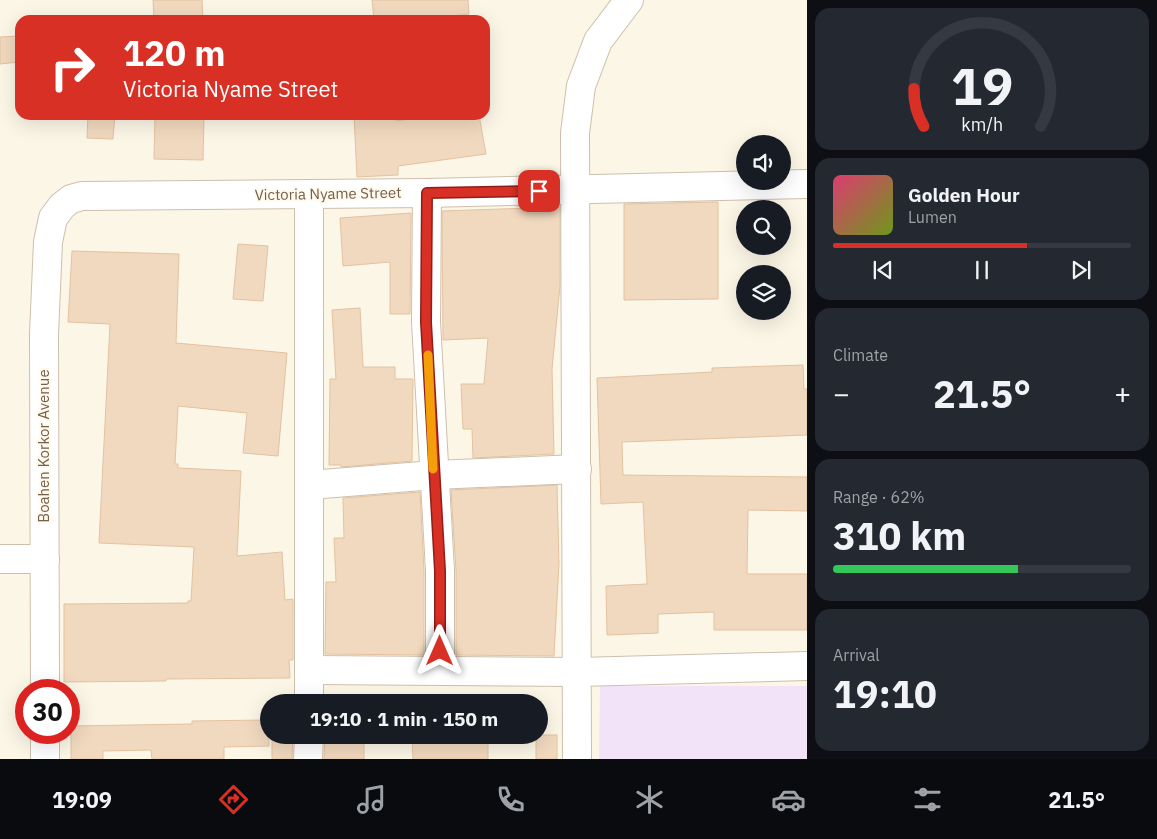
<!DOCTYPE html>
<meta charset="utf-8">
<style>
body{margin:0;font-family:"IBM Plex Sans",sans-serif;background:#242831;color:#f1f3f6;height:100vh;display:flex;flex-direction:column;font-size:19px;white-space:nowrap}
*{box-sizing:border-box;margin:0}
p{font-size:16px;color:#9ea1a6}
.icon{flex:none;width:28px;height:28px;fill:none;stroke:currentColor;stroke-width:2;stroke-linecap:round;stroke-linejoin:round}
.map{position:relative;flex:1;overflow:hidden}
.drawer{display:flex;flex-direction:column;gap:8px;padding:8px;background:#0d0f14;width:350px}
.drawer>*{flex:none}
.banner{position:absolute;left:15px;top:15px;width:475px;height:105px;border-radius:15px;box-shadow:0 5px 20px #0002;background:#d93025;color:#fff;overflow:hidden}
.tools{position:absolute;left:736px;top:135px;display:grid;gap:10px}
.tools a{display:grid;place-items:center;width:55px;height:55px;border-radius:50%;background:#171b24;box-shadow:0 5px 20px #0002;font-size:25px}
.speed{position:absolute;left:15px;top:679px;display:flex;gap:10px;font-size:25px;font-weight:700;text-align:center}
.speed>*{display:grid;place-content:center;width:65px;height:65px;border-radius:50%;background:#171b24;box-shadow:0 5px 20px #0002;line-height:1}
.speed .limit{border:8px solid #d22;background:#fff;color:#111}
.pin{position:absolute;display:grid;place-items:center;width:42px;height:42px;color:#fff;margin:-21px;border-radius:10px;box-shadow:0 2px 8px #0006}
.me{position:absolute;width:55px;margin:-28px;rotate:0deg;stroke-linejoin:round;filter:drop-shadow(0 0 4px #0008)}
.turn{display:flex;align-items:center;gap:18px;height:105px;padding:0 25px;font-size:22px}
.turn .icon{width:65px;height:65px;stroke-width:2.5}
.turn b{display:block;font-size:35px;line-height:42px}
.big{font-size:38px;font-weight:700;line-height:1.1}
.drawer .widget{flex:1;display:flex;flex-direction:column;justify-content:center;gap:8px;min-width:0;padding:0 18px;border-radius:15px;background:#242831}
.drawer .dial{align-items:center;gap:0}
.dial svg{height:130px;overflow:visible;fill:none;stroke:#363941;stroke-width:7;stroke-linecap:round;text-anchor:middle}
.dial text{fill:#f1f3f6;stroke:none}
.song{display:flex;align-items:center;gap:15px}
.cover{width:60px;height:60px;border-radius:8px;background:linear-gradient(135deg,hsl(340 70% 55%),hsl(80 70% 35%))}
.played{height:5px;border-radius:2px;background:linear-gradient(90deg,#d93025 65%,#363941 65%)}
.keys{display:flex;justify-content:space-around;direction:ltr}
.heat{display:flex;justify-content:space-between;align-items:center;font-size:28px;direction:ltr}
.charge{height:8px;border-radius:4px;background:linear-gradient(90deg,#34c759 62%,#363941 0)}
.trip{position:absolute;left:260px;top:694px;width:288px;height:50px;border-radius:25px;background:#171b24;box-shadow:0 5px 20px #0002;font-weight:700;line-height:50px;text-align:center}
.dock{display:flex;height:80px;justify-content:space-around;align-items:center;background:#090b0e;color:#9ea1a6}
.dock .icon{width:35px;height:35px}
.dock .current{color:#d93025}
.dock b{font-size:22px;color:#f1f3f6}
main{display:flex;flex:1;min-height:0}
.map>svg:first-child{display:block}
.education{fill:#f3e3f8}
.building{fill:#f1d9bf;stroke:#e3c29f}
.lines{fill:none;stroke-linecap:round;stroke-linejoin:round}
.minor-casing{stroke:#cebfad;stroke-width:30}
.minor{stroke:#fff;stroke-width:28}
.route-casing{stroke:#8d1f18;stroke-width:12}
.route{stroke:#d93025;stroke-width:9}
.slow{stroke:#f59e0b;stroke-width:9}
.labels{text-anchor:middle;stroke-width:4;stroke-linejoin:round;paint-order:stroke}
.street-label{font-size:15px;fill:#75604b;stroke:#fffaed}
</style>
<main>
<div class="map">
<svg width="807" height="759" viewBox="0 0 807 759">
<rect width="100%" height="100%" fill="#fcf6e7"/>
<path class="education" d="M600,686H807V759H599Z"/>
<g class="building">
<path d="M153,0H202L203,20H154Z"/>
<path d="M372,0H468L469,14L417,20H374Z"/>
<path d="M20,36V62L0,64V37Z"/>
<path d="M88,115H115L113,139L87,138Z"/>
<path d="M155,115H204L203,160L154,159Z"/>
<path d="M395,115L396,121L435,115H479L486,154L398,166V175L357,177L354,116Z"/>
<path d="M718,202V299L624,300V204Z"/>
<path d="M560,207V286L552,369L554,454L473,458L472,429H463L461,384H484L488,338L443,340L442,211Z"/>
<path d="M411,213L410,314H390V262L343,266L340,218Z"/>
<path d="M238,244L268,246L263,301L233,299Z"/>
<path d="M72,251L179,254L176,343L287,353L278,456L243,453L247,413L178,406L175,464H178V468L241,471L237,556L282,552L285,600L293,599V660H289L290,678L166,679V681L64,682V604L188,603V601H191L194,547L99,543L110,324L68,322Z"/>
<path d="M360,308L363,367H395V379H413L412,461L341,467V465H329L330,379H336L332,310Z"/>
<path d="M803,365L804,389H807V435L622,442L623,475L807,477V511L748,510L747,574H807V630H714V612L658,614V633L607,635L606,586L647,584L643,502L601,504L597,378L712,372V368Z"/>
<path d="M557,485L559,563L554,656L456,655V571L451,490Z"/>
<path d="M420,492L424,571V655L325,654L326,582H336L334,538H344L343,498Z"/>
<path d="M269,720V746L224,747V759H152L151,750L103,751V759H71V726L192,724V721Z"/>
<path d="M272,735H293L292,759H272Z"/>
<path d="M325,735H364V759H324Z"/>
<path d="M412,735H488V759H413Z"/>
<rect x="536" y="735" width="21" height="24"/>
</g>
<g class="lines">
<g class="minor-casing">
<g id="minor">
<path d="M427,193L426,322L440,571V671"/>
<path d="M310,485L434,475L577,469"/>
<path d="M0,559H45"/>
<path d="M310,670L578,672L807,666"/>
<path d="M45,690L44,334L48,242L53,218L62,206L71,199L82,196L427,193L807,184"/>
<path d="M309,702V195"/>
<path d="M45,759V732"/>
<path d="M308,759L309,735"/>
<path d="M577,759L575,133L581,86L598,41L629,0"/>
</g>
</g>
<use href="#minor" class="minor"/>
</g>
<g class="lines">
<g class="route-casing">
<path id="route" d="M440,651V571L426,322L427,193L539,191"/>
</g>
<use href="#route" class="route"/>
<path class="slow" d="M428,355L433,469"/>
</g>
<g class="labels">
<g class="street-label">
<text transform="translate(328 194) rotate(-1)" y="5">Victoria Nyame Street</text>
<text transform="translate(44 446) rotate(-90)" y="5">Boahen Korkor Avenue</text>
</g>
</g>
</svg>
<div class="tools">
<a><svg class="icon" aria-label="sound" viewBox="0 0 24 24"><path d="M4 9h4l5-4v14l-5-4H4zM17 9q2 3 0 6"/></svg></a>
<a><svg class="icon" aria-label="search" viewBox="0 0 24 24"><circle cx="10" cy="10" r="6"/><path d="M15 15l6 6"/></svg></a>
<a><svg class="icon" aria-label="layers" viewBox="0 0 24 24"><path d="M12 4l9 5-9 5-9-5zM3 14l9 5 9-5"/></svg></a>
</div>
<div class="speed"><div class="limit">30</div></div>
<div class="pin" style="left:539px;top:191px;background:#d93025"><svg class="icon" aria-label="arrive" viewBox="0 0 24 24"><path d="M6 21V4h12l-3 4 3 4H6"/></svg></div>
<svg class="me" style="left:440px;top:651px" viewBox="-20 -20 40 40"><path d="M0-17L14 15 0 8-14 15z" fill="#d93025" stroke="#fff" stroke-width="4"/></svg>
<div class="trip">19:10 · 1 min · 150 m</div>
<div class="banner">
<div class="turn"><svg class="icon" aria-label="right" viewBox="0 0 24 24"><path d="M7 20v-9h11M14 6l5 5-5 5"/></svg><div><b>120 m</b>Victoria Nyame Street</div></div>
</div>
</div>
<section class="drawer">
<div class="widget dial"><svg viewBox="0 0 100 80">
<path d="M14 69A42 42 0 1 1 86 69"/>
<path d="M14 69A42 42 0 0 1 8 46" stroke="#d93025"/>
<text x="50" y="56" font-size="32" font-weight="700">19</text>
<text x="50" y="72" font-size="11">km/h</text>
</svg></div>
<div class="widget">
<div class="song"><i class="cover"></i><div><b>Golden Hour</b><p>Lumen</p></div></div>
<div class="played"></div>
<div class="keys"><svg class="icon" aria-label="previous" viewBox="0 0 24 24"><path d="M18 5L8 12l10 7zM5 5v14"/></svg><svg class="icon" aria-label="pause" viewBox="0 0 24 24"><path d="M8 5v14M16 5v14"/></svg><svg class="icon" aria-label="next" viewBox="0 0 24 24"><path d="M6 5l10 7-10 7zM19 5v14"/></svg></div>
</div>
<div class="widget"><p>Climate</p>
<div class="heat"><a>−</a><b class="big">21.5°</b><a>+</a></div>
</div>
<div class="widget"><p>Range · 62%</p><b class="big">310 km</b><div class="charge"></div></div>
<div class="widget"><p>Arrival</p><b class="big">19:10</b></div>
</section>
</main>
<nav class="dock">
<b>19:09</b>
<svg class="icon current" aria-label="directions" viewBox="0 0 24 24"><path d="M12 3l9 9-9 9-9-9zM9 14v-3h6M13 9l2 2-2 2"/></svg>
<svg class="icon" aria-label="music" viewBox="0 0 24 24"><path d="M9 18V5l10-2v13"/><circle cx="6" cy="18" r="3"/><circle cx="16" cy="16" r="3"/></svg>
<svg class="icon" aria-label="phone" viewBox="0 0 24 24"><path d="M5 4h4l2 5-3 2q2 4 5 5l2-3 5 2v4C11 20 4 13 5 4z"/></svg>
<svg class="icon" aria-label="climate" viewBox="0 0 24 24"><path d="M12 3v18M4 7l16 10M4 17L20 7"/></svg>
<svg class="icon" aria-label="car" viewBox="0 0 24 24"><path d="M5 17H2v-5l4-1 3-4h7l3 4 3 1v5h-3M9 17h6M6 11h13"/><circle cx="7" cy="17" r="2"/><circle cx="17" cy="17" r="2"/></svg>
<svg class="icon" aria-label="filters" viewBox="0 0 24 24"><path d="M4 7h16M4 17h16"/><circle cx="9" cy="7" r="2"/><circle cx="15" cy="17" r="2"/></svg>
<b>21.5°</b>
</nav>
